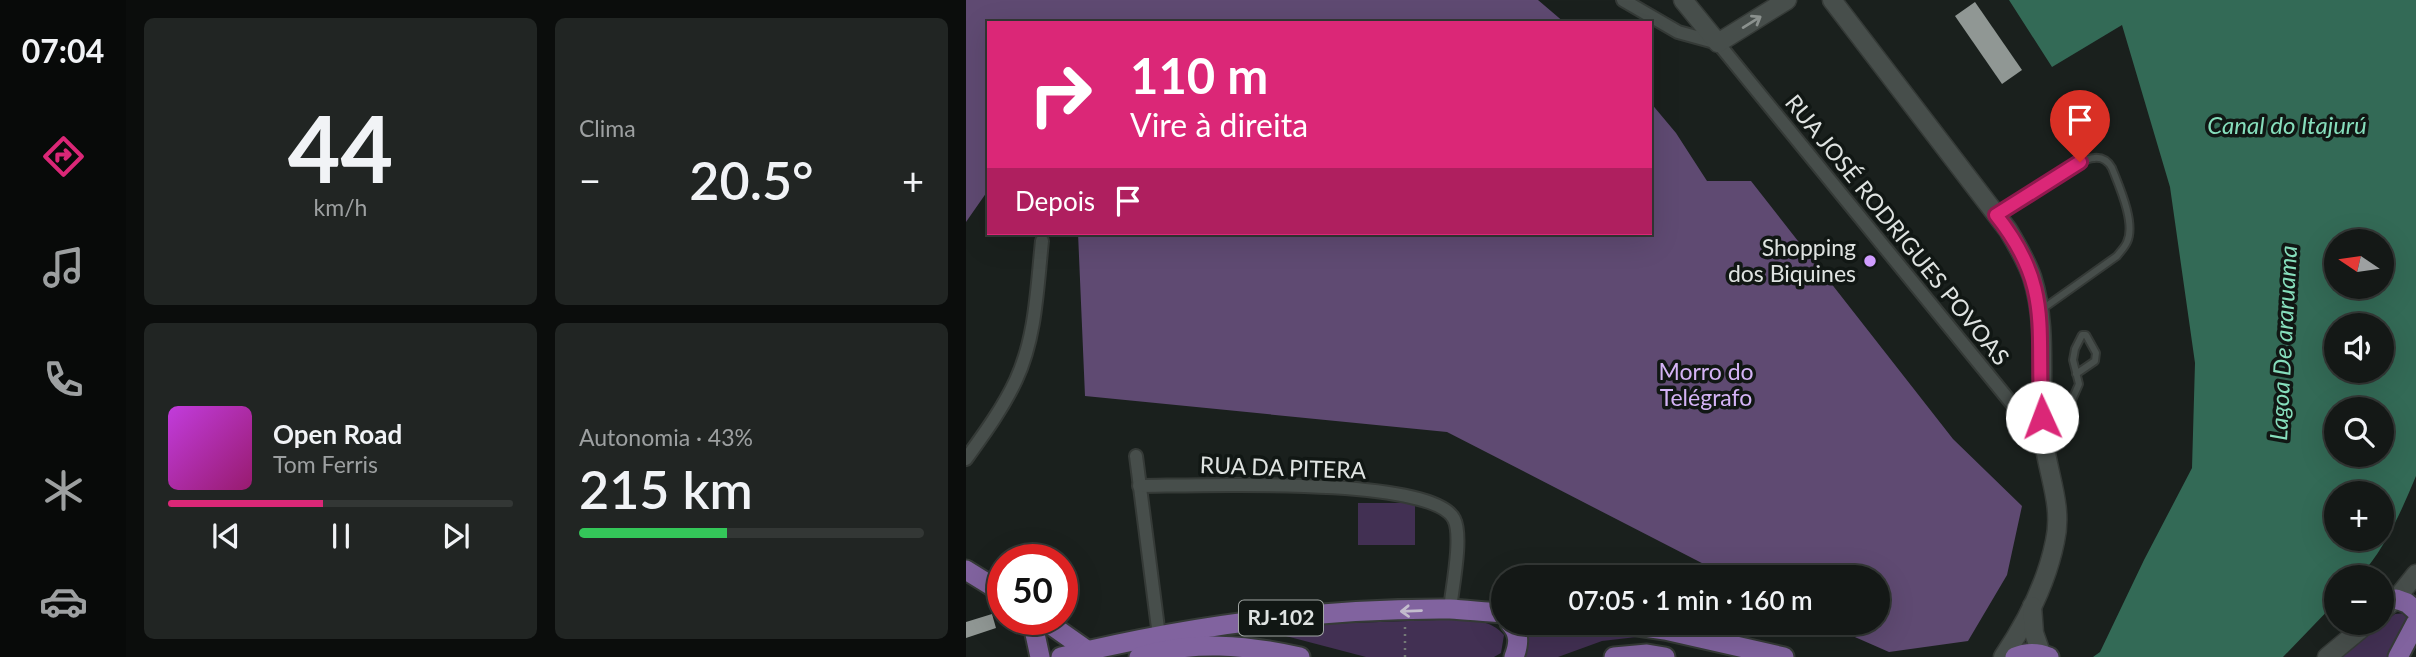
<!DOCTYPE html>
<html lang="pt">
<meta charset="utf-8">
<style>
body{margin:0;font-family:Lato,sans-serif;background:#212523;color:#f1f3f6;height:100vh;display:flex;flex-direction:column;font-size:26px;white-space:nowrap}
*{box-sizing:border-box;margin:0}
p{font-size:23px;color:#9da0a1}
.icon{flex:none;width:38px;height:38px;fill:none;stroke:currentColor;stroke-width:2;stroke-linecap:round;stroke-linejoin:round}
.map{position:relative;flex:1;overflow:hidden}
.details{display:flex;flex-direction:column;gap:18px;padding:18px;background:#0b0d0c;width:840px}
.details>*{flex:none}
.hud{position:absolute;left:21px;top:21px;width:665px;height:214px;border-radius:0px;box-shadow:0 7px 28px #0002,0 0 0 2px #333735;background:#db2777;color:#fff;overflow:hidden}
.needle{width:46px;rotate:283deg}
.controls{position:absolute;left:1358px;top:229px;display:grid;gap:14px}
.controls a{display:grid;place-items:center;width:70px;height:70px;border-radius:50%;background:#141816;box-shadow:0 7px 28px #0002,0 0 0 2px #333735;font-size:35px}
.speed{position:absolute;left:21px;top:544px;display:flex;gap:14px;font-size:35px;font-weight:700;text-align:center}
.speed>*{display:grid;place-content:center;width:91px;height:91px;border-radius:50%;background:#141816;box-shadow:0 7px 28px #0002,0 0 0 2px #333735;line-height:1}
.speed .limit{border:10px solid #d22;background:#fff;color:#111}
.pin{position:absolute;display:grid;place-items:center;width:60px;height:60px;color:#fff;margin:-72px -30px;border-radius:50% 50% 50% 0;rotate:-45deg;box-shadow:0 0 7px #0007}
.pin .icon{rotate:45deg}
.me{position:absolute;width:77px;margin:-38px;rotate:358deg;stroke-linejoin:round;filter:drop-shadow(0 0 5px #0008)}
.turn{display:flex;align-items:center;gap:24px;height:147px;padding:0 28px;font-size:32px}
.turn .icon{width:91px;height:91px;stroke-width:2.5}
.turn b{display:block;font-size:49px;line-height:60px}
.then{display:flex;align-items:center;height:66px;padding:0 28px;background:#0003;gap:14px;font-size:26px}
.big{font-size:52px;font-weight:600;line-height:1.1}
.details .card{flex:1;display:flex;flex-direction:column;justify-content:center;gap:10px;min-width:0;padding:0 24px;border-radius:10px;background:#212523}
.details .dial{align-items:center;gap:0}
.dial b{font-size:91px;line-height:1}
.song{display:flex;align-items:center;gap:21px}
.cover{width:84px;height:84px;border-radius:10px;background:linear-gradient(135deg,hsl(290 70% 55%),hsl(320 70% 35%))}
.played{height:7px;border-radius:4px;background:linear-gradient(90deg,#db2777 45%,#333735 45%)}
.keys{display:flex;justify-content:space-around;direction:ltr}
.heat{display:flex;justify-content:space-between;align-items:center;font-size:38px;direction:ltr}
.charge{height:10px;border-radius:5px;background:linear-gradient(90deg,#34c759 43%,#333735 0)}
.details .tiles{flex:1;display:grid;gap:18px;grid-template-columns:repeat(2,1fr)}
.trip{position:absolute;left:525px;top:565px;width:399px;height:70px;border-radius:35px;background:#141816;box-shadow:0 7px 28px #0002,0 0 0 2px #333735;font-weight:600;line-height:70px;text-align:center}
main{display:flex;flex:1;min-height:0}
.tabs{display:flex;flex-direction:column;width:126px;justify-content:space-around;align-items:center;background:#080a09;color:#9da0a1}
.tabs .icon{width:49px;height:49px}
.tabs .current{color:#db2777}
.tabs b{font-size:32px;color:#f1f3f6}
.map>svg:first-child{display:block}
.green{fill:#423053}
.forest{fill:#5f4a72}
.water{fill:#336a56;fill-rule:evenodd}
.building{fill:#909794}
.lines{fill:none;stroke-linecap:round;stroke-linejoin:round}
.lane-casing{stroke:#353a37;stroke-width:10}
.street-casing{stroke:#353a37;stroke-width:16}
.secondary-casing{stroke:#353a37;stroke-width:21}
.primary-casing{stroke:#353a37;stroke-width:23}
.path{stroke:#737976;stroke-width:2.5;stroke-dasharray:2 5;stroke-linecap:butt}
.lane{stroke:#474e4b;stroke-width:6}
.street{stroke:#474e4b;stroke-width:12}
.secondary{stroke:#474e4b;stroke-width:18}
.primary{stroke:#81639f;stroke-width:19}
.oneway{stroke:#8b918e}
.oneway2{stroke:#c3bdcd}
.route-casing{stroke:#8e194d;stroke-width:18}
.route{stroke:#db2777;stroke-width:12}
.poi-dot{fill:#d09dff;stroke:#111714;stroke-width:2.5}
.labels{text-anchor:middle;stroke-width:7;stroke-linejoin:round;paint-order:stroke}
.shield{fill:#111714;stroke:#a1a6a4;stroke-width:2}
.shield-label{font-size:21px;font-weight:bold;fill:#dfe3e1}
.street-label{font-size:23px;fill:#dfe3e1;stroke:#111714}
.poi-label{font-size:23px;fill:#dfe3e1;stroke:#111714;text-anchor:end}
.park-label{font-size:23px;fill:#d4b3f5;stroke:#111714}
.water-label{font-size:24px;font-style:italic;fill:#86debc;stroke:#111714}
</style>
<main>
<nav class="tabs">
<b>07:04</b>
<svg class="icon current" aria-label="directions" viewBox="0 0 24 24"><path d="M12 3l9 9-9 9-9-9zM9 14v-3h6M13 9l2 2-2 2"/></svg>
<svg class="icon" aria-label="music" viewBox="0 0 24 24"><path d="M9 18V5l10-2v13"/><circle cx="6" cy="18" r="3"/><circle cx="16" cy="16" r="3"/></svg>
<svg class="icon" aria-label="phone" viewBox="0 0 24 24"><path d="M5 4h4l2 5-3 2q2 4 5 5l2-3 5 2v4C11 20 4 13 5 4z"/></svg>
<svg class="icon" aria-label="climate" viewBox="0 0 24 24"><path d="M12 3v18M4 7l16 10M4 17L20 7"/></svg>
<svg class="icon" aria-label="car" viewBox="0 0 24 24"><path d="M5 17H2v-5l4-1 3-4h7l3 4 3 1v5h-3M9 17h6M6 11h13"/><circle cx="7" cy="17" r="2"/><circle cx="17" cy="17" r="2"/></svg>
</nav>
<section class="details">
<div class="tiles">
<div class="card dial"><b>44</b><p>km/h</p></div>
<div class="card"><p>Clima</p>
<div class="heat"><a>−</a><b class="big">20.5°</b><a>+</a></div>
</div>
<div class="card">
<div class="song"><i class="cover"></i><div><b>Open Road</b><p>Tom Ferris</p></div></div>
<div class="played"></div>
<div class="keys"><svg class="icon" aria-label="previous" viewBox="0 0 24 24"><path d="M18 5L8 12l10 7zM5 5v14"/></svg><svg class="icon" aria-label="pause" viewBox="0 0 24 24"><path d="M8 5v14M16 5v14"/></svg><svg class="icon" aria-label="next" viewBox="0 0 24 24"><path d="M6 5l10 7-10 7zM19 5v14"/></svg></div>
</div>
<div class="card"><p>Autonomia · 43%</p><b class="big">215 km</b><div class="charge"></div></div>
</div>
</section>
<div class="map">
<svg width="1450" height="657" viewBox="0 0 1450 657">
<rect width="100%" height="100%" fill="#1a201d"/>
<g class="green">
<rect x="392" y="503" width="57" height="42"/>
<path d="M1440,613L1447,620L1431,657H1372L1429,614Z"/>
<path d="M500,619C515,622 527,622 538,635L535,653L528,657H400L316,635L264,627Z"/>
<path d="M555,623H622L683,631L688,635L636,641L592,657H555Z"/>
</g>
<g class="forest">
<path d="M0,0H572L599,23H23V189L0,222Z"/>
<path d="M684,102L710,133L741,181H785L987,439L1056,506L1041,575L1002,641L923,652L857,623H912V578L763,577L481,432L119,396L112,233H684Z"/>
</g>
<path class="water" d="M1043,0H1450V476C1435,512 1419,549 1393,577L1370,578V602L1317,657H1127L1134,652L1178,560L1226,468L1229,363L1204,187L1156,25L1086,67ZM1370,242H1416V287H1370ZM1370,326H1416V371H1370ZM1370,410H1416V455H1370ZM1370,494H1416V539H1370Z"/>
<g class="building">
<path d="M1009,2L1056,70L1036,84L989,16Z"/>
<path d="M26,614L30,628L0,638V622Z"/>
</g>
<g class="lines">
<g class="lane-casing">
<g id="lane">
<path d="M1032,213C1051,201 1109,159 1128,158C1137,157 1142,161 1146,168C1153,186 1170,223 1161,242C1159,247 1154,252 1151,256L1075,310"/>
<path d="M1081,435L1094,427L1113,384L1107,360L1109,349L1116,335H1120L1130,353L1129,361L1110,374"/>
</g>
</g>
<g class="street-casing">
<g id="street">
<path d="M657,0L712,32L752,43L1078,443"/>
<path d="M170,456L193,636"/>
<path d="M0,459C18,434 37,408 50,380C70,337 71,288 76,241"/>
<path d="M173,486C223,486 466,475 488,519C497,536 486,589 484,609"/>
</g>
</g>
<g class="secondary-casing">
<g id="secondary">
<path d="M717,0L752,43L821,0"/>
<path d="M866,0L1042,230C1051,245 1060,260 1066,277C1083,330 1072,387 1078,441C1082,475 1097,506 1089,541C1081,581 1060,623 1037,657"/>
<path d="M1066,606L1068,633L1075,653"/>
<path d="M1416,611L1430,599L1450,574"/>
<path d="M1361,657L1402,623"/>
</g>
</g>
<g class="primary-casing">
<g id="primary">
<path d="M0,570L37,593"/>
<path d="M1430,599L1441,603L1450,611"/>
<path d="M66,620L74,657"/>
<path d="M78,620L122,651"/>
<path d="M544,623C554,634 553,644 548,657"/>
<path d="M651,623L699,630L818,657"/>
<path d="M95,657C222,626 353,608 484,609C501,610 519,612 537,613"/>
<path d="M173,657C226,640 281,645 334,657"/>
<path d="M648,657L681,654L699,657"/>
<path d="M1049,657C1061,652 1071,652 1083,657"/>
<path d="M1432,657L1450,623"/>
</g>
</g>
<path class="path" d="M439,657V625"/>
<use href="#lane" class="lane"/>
<use href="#street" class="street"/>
<use href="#secondary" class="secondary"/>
<use href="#primary" class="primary"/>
</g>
<defs><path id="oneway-shaft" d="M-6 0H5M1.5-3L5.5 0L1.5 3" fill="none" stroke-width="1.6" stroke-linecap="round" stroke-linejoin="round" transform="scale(1.75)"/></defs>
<use class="oneway" href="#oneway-shaft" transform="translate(786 22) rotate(-32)"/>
<use class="oneway2" href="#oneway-shaft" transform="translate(445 611) rotate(178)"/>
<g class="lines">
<g class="route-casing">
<path id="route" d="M1076,417C1069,332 1089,289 1030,215L1114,162"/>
</g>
<use href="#route" class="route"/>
</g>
<circle class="poi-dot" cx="904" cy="261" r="7"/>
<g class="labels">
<rect class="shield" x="273" y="600.5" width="84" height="35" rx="5"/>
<g class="shield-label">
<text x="315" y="625">RJ-102</text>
</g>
<g class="street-label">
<text transform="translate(931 230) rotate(51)" y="8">RUA JOSÉ RODRIGUES POVOAS</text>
<text transform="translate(317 468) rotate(2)" y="8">RUA DA PITERA</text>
</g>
<g class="poi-label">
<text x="890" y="256">Shopping<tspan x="890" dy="26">dos Biquines</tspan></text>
</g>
<g class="park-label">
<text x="740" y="380">Morro do<tspan x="740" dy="26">Telégrafo</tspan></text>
</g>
<g class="water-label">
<text x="1321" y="134">Canal do Itajurú</text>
<text transform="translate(1318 343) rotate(-87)" y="8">Lagoa De araruama</text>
</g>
</g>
</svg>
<div class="controls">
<a><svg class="needle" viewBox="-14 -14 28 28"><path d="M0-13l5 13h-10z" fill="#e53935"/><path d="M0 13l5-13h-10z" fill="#9da0a1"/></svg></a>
<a><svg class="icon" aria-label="sound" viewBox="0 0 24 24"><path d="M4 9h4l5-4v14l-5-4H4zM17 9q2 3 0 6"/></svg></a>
<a><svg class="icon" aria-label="search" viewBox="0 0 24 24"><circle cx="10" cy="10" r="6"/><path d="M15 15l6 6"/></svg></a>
<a>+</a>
<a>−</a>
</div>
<div class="speed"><div class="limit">50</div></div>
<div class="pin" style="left:1114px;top:162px;background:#d93025"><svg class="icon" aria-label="arrive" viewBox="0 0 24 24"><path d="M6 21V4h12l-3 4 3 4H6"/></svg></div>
<svg class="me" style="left:1076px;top:417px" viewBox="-20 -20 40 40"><circle r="19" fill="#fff"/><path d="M0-13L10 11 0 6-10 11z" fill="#db2777"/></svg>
<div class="trip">07:05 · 1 min · 160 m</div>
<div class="hud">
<div class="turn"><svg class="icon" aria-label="right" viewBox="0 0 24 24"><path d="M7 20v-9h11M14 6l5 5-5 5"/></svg><div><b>110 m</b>Vire à direita</div></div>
<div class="then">Depois<svg class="icon" aria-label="arrive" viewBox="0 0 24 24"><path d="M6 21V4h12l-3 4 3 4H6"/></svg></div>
</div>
</div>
</main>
